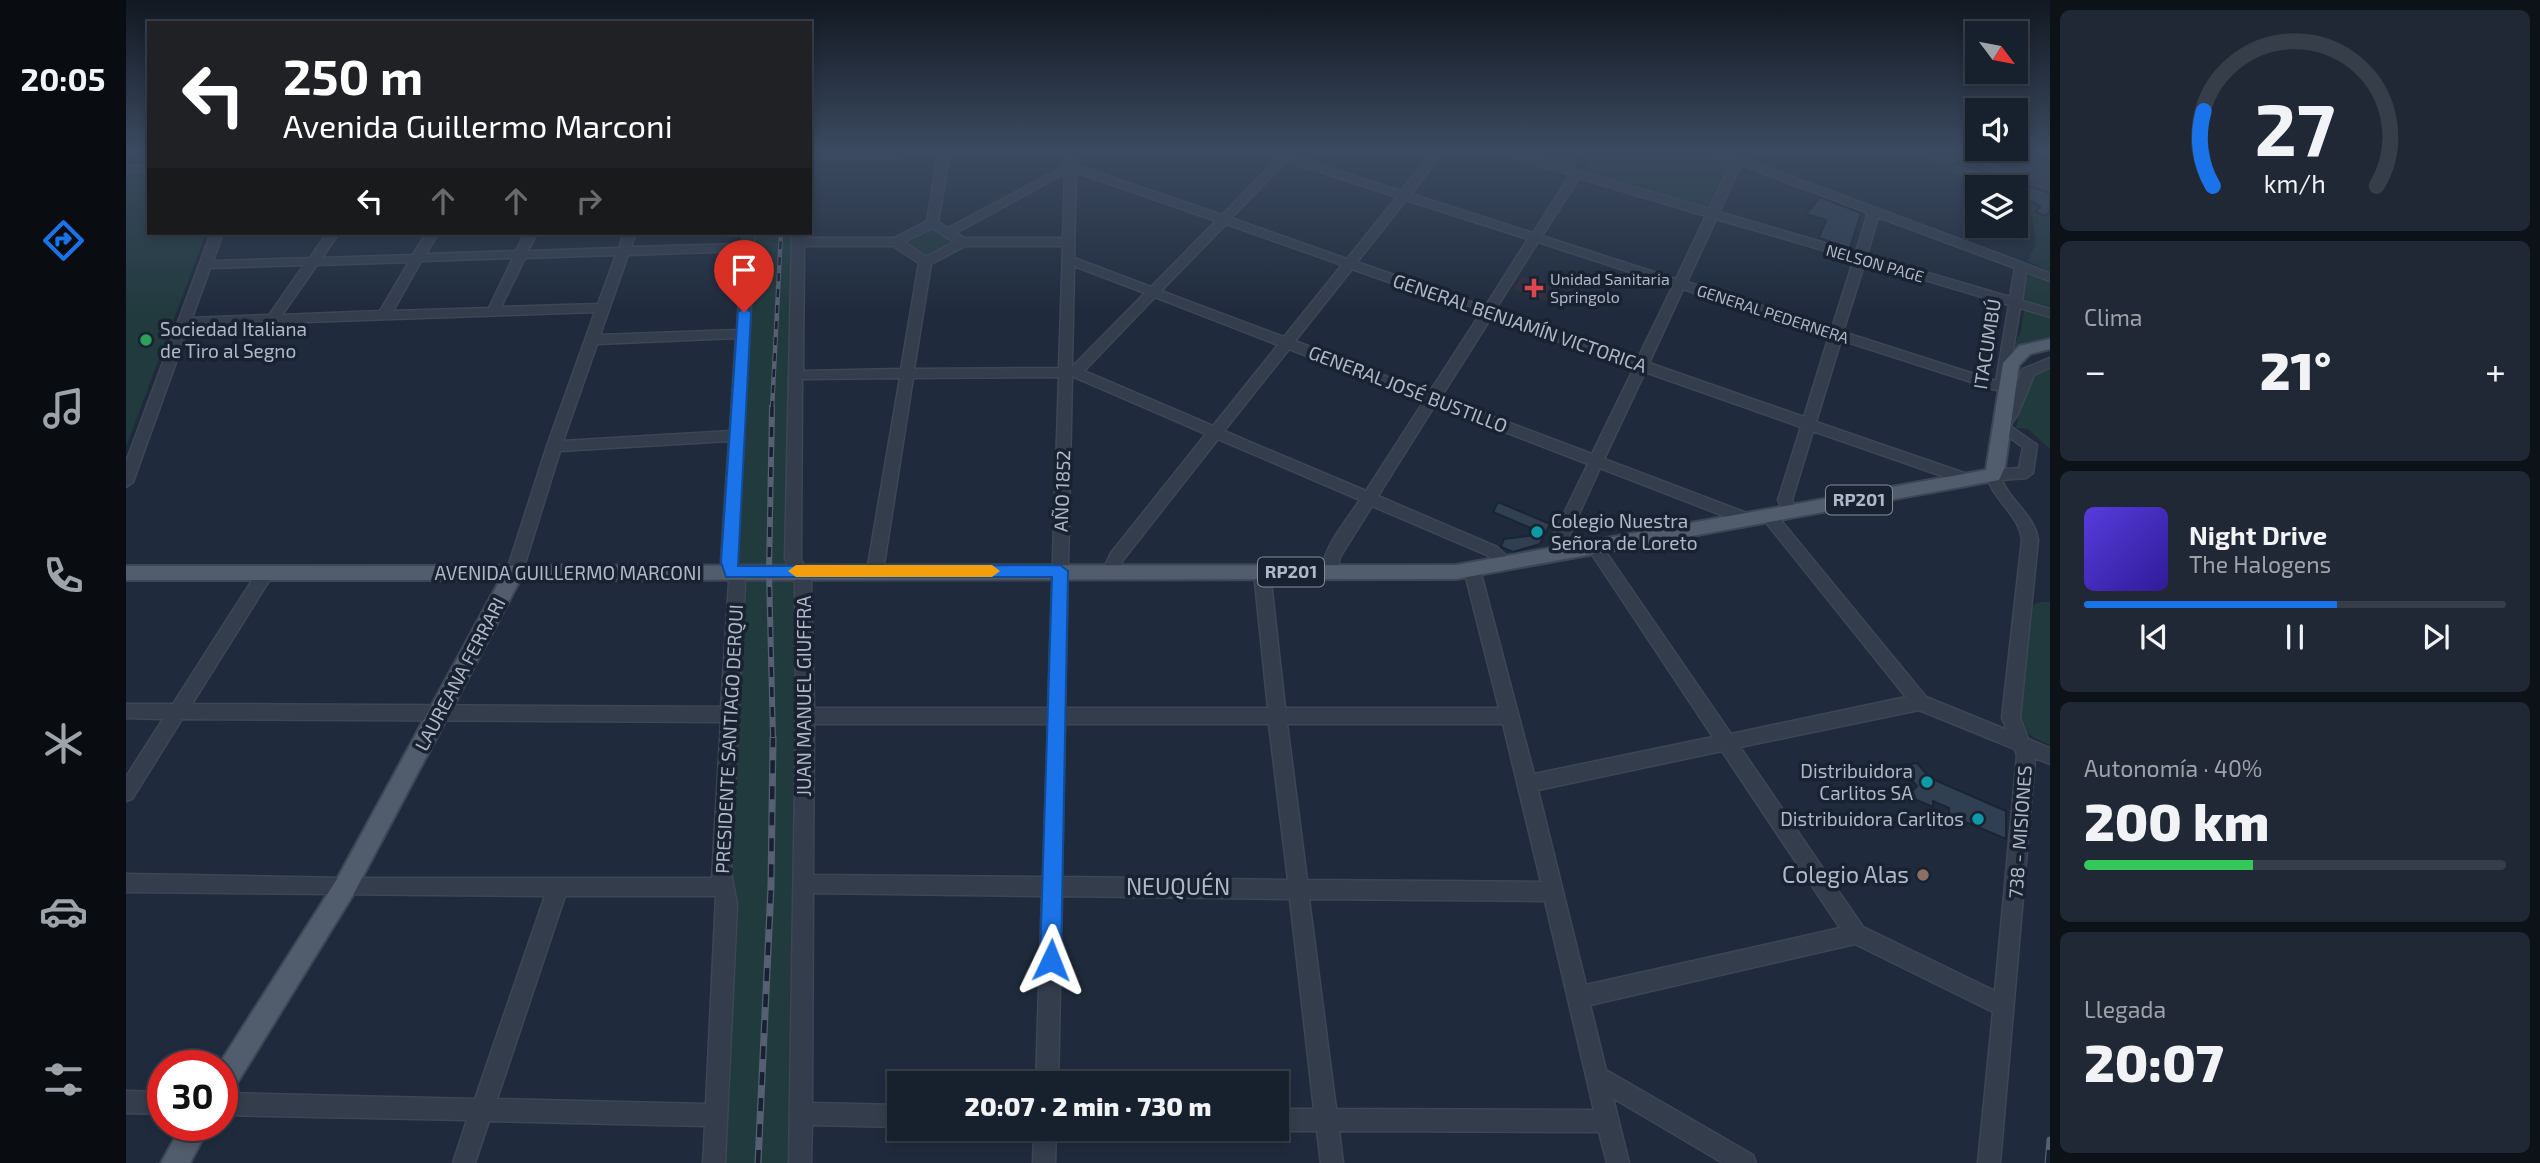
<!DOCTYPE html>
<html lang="es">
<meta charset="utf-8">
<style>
body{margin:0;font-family:"Exo 2",sans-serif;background:#202835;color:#f1f3f6;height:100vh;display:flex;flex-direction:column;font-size:26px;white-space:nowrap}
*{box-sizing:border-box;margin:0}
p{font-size:23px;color:#9ea3aa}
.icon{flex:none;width:38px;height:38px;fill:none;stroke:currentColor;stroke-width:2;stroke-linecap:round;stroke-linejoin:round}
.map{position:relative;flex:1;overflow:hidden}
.details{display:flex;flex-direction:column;gap:10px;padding:10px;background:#0d1219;width:490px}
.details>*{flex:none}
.hud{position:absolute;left:21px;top:21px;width:665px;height:214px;border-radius:0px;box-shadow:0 4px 10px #0003,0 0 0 2px #363e49;background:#202124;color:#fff;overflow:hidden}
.needle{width:46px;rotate:122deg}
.buttons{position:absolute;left:1839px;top:21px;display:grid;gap:14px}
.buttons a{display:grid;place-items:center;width:63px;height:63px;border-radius:0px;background:#17202d;box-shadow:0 4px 10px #0003,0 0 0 2px #363e49;font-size:35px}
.speed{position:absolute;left:21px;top:1050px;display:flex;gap:14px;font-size:35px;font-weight:700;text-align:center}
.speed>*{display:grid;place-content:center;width:91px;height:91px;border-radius:50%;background:#17202d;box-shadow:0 4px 10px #0003,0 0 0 2px #363e49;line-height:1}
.speed .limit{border:10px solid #d22;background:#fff;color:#111}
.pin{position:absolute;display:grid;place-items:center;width:60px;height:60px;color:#fff;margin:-72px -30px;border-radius:50% 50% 50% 0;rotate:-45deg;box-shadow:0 0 7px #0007}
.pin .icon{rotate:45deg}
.me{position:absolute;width:77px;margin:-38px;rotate:2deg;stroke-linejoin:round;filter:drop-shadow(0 0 5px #0008)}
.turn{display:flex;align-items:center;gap:24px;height:147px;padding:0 21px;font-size:32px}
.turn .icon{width:91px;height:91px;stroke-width:2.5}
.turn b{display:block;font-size:49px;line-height:60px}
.lanes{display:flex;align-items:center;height:66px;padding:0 21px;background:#0003;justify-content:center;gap:35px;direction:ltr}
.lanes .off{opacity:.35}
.big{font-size:52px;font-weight:800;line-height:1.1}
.details .widget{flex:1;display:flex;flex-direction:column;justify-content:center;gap:10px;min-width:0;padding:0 24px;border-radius:10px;background:#202835}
.details .dial{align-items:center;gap:0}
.dial svg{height:182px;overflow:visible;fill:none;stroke:#363e49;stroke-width:7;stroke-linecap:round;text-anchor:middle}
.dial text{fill:#f1f3f6;stroke:none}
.song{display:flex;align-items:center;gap:21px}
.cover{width:84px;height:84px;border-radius:10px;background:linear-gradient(135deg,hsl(250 70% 55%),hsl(250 70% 35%))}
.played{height:7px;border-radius:4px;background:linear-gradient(90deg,#1a73e8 60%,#363e49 60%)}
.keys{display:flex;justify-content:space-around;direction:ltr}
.heat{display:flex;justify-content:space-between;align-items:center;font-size:38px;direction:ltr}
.charge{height:10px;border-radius:5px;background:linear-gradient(90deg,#34c759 40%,#363e49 0)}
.trip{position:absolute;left:761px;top:1071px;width:402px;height:70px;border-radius:0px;background:#17202d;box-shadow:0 4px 10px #0003,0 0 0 2px #363e49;font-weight:800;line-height:70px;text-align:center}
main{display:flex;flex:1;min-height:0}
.dock{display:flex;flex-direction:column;width:126px;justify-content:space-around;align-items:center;background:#090d12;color:#9ea3aa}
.dock .icon{width:49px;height:49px}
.dock .current{color:#1a73e8}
.dock b{font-size:32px;color:#f1f3f6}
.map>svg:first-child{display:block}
.medical{fill:#2e2c3c}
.airport{fill:#2d3849}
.green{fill:#213a3d}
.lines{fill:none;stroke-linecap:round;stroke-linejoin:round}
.taxiway{fill:#3a4658;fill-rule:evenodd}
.building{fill:#313f52;stroke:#1b2432;stroke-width:2}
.minor-casing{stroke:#3c4655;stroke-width:3}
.major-casing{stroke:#3c4655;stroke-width:4}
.minor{fill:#333d4c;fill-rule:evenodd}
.major{fill:#515c6c;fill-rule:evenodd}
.rail-far2-casing{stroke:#556173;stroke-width:4.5}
.rail-far1-casing{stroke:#556173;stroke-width:6}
.rail-casing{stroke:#556173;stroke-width:7}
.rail-far2{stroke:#192230;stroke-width:2.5;stroke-dasharray:8;stroke-linecap:butt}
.rail-far1{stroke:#192230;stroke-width:3.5;stroke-dasharray:10;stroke-linecap:butt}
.rail{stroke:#192230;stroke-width:4.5;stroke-dasharray:13;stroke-linecap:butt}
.route{fill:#1a73e8;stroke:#114b97;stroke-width:2}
.slow{fill:#f59e0b}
.health-dot{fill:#e0444e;stroke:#192230;stroke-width:2.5}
.leisure-dot{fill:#2e9e5b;stroke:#192230;stroke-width:2.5}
.culture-dot{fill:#0f9aa8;stroke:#192230;stroke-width:2.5}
.education-dot{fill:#8d6e63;stroke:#192230;stroke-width:2.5}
.labels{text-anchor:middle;stroke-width:7;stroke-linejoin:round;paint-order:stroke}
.far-street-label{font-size:16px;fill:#aeb8c8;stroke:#192230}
.far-poi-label{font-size:16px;fill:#aeb8c8;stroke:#192230;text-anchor:start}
.shield{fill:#192230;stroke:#818b9a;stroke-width:2}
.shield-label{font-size:18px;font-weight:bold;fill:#aeb8c8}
.street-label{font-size:19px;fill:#aeb8c8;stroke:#192230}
.poi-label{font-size:19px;fill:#aeb8c8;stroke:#192230;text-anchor:start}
.near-poi-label{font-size:23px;fill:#aeb8c8;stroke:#192230;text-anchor:end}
.near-street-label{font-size:23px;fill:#aeb8c8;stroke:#192230}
</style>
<main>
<nav class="dock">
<b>20:05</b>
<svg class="icon current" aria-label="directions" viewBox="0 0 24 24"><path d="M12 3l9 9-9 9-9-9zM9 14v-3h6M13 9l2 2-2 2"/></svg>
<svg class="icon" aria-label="music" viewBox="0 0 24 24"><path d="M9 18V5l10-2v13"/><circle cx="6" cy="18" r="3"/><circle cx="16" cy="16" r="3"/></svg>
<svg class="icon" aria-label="phone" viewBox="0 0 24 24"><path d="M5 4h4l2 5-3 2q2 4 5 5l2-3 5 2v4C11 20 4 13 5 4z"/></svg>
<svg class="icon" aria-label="climate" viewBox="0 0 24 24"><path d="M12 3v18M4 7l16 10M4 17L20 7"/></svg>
<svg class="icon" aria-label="car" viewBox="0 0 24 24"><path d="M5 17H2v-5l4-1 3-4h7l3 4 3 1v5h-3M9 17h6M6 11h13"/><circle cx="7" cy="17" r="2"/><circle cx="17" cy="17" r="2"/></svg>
<svg class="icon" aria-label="filters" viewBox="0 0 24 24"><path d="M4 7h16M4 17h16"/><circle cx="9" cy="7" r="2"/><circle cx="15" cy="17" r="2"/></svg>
</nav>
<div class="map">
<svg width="1924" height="1163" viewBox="0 0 1924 1163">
<rect width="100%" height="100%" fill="#1f2b3c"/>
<path class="medical" d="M1396,276L1428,287L1420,301L1388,290Z"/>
<path class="airport" d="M1780,151H1886L1924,164V193L1837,165L1857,178Z"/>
<g class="green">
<path d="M1379,151H1459L1447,169Z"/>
<path d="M1470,151H1579L1606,164L1583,208L1577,209L1458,174L1457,171Z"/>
<path d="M0,174H23V233H80L0,447Z"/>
<path d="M1890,195L1901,198L1914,207L1910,213L1919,216L1924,213V271L1901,261C1918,236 1904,228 1904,203L1890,198Z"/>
<path d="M806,226L830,241L799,258L776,242Z"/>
<path d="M624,233H672L674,1163H588Z"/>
<path d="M1904,275L1924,279V310L1900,303L1896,299L1898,278Z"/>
<path d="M1899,309L1924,315V339L1882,360V346C1898,341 1894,322 1899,309Z"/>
<path d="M1924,365V449L1902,429L1890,428C1897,397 1896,382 1924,365Z"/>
<path d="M1914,602H1924V745C1907,738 1897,734 1892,715L1904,606Z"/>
</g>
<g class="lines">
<path class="taxiway" d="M1851,151H1870L1876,161L1866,167L1859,165Z"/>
</g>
<g class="building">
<path d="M1830,163L1924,193V212L1919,216L1909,212L1914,207L1901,198L1890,195V187H1865L1822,173Z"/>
<path d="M1694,197L1735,213L1724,248L1693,238L1700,220L1680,214Z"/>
<path d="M1372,502L1424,524L1414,544L1387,552L1375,547L1378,539L1419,534L1367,512Z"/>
<path d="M1791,763L1804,778L1880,811V839L1823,815V808L1807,801V807L1781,796L1791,786L1772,766Z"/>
</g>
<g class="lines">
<g class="minor-casing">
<g id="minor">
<path d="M754,151H908L903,154L823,156L812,222L822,228L939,166L940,151H950V165L1096,215L1152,158L1135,151H1151L1275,191L1307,151H1318L1285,194L1407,233L1444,175L1368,151H1385L1583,209L1606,162L1582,151H1597L1924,273V281L1900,272L1896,301L1924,309V317L1894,308L1880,390H1870L1715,340L1690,422L1847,476L1849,480L1847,484L1842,485L1687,431L1666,500L1672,512L1670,516H1660L1652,500L1675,427L1519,372L1478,459L1626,515L1629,519L1626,523H1616L1474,468L1442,538L1444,553L1436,559L1428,553L1426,538L1462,464L1309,405L1252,496L1371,547L1388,563L1385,567L1380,569L1361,555L1246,506L1214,557L1210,576H1198C1190,556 1222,518 1234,500L1092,439L997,560L990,576H978L976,572L985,553L1080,434L946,376L939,708H1142L1128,573L1130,569H1142L1144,573L1159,708H1373L1338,570L1340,566H1352L1354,570L1408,774L1587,737L1463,550L1460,546L1468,540L1473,542L1605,734L1780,697L1638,520L1636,516L1643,510L1648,512L1800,697L1881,730L1876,718L1896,540C1893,514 1867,500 1860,475L1867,470L1893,468L1897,447L1869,427L1879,413L1897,369L1924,358V367L1908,375L1892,414L1884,426L1911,445L1907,473L1900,478L1876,480C1885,503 1908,514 1912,540L1894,718L1902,739L1924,748V764L1909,758L1874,1163H1852L1867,1012L1729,944L1464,1005L1480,1070L1627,1155L1630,1163H1597L1487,1098L1503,1163H1481L1473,1132L1213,1131L1217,1163H1195L1191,1131H1152L1146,1129H1152V1109H1188L1164,899L936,896L932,1083H910L916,896L687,893L686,1103L774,1105V1127L686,1125L685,1163H663L670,716L669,581L659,559L666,233H678V238H768L801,221L812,156L684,159V153ZM1161,161L1271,197L1221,259L1105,218ZM1615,165L1740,212L1741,216L1730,252L1593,212ZM950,172L1090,221L1025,287L948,258ZM939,173L937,238H839L830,233ZM1453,178L1580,216L1550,279L1416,236ZM1280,200L1402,239L1359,307L1231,262ZM1752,217L1889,268L1884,297L1741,255ZM1590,219L1728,259L1706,328L1561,282ZM1100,224L1216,265L1158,337L1035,291ZM806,228L828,242L800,257L778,242ZM1412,242L1547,286L1511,360L1369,310ZM678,246H767L793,263L775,369L677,371ZM839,246H937L933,368L788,369L805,264ZM1739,262L1883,305L1870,381L1717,332ZM948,266L1019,293L946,367ZM1226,269L1354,314L1303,393L1169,341ZM1557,289L1703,336L1678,417L1523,363ZM1029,297L1152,345L1087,426L958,371ZM1365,318L1508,368L1466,454L1315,397ZM1163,349L1298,401L1240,491L1098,431ZM933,377L922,708H688L685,581L675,559L676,379L774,378L741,571L743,575H755L757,571L787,378ZM1793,710L1889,749L1891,756L1869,991L1737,927L1614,747ZM688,724H922L917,877L687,875ZM939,724H1143L1162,880L936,877ZM1161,724H1377L1415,882L1181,880ZM1596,751L1714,928L1460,985L1412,790ZM1183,899L1419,901L1468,1110L1210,1109Z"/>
<rect x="0" y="166" width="23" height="6"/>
<path d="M85,233H97L87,261L184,258L201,233H213L196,258L287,255L300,233H312L300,254L390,251L399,233H411L402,251L493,248L498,233H510L505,247L616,244L617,233H629L611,562L619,583L605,872L611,905L599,1163H577L579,1126L363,1121L349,1163H327L341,1120L96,1115V1093L349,1099L419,896L0,892V874L219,878H586L595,722L56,719L6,799L0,801V777L37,719L0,718V704H47L134,568H146L148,572L146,576L66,704L595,707L603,583L595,562L603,441L434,451L396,573L394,577H382L380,573L421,446L469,312L63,326L7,482L0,487V462ZM616,251L611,330L474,335L502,255ZM490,255L472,304L375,307L399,258ZM387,258L363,308L267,311L295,261ZM283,262L254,311L156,315L191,265ZM178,265L143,315L66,318L84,268ZM610,338L604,431L437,441L471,344ZM439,896H590L580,1104L371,1099Z"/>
<path d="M0,1091L37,1092V1114L0,1113Z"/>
<path d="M908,1129H930L929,1163H907Z"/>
</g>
</g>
<g class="major-casing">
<g id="major">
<path d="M1924,339V349L1904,354L1893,365L1879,467L1873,480L1330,579L394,580L227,895L105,1093L96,1097V1066H92L211,879L374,580H0V566L1330,565L1860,470L1877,363L1893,346Z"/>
<path d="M56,1125H84L64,1163H35Z"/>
</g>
</g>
<use href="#minor" class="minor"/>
<use href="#major" class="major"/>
<g class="rail-far2-casing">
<path id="rail-far2" d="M646,409L655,233"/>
</g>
<g class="rail-far1-casing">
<path id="rail-far1" d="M646,407L643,572L647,739"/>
</g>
<g class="rail-casing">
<g id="rail">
<path d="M632,1163L645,886L647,738"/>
<path d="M1922,1163L1924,1140"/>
</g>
</g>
<use href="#rail-far2" class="rail-far2"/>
<use href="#rail-far1" class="rail-far1"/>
<use href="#rail" class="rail"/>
</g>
<linearGradient id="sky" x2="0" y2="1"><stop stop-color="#111821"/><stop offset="0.48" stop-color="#3c4a61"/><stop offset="1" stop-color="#3c4a61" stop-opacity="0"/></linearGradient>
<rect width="1924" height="314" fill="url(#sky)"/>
<path class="route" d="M618,308L625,312L612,566L934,565L942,571L935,960L932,968L925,971L917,968L914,960L926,577H600L595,562L612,312Z"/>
<path class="slow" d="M670,565H866L874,571L866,577H670L662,571Z"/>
<path class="health-dot" d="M1404.5 277.5h7v7h7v7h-7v7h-7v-7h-7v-7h7z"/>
<circle class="leisure-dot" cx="20" cy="340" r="7"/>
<g class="culture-dot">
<circle cx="1411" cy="532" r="7"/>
<circle cx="1801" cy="782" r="7"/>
<circle cx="1852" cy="819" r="7"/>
</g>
<circle class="education-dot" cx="1797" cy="875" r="7"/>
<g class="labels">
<g class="far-street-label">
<text transform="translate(1749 263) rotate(16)" y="6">NELSON PAGE</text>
<text transform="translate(1647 314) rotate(18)" y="6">GENERAL PEDERNERA</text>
</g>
<g class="far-poi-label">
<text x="1424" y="285">Unidad Sanitaria<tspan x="1424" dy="18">Springolo</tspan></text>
</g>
<g class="shield">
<rect x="1700" y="485.5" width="66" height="29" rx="5"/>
<rect x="1132" y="557.5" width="66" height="29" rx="5"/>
</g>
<g class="shield-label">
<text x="1733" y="506">RP201</text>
<text x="1165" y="578">RP201</text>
</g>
<g class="street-label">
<text transform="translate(1394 323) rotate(19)" y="7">GENERAL BENJAMÍN VICTORICA</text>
<text transform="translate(1861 344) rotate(-81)" y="7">ITACUMBÚ</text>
<text transform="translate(1282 389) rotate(21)" y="7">GENERAL JOSÉ BUSTILLO</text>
<text transform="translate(936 491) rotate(-88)" y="7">AÑO 1852</text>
<text x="442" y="580">AVENIDA GUILLERMO MARCONI</text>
<text transform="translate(334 674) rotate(-62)" y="7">LAUREANA FERRARI</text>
<text transform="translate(678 696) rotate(-90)" y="7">JUAN MANUEL GIUFFRA</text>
<text transform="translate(603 739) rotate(-87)" y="7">PRESIDENTE SANTIAGO DERQUI</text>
<text transform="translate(1894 832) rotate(-86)" y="7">738 - MISIONES</text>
</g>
<g class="poi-label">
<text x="34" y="336">Sociedad Italiana<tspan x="34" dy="22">de Tiro al Segno</tspan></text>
<text x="1425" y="528">Colegio Nuestra<tspan x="1425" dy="22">Señora de Loreto</tspan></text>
<text x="1787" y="778" text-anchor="end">Distribuidora<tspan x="1787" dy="22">Carlitos SA</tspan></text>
<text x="1838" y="826" text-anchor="end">Distribuidora Carlitos</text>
</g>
<g class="near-poi-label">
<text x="1783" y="883">Colegio Alas</text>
</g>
<g class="near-street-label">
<text x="1052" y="895">NEUQUÉN</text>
</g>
</g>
</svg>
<div class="buttons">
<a><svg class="needle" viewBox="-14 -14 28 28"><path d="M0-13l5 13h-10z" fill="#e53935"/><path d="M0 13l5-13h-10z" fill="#9ea3aa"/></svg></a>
<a><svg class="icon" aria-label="sound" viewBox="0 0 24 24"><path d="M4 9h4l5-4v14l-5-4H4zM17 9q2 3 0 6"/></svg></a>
<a><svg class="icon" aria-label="layers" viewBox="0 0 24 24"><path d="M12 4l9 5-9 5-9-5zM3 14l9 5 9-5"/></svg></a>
</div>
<div class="speed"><div class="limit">30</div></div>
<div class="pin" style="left:618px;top:312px;background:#d93025"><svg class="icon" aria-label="arrive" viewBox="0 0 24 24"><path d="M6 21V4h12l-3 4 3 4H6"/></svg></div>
<svg class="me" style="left:925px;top:960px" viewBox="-20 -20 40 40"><path d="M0-17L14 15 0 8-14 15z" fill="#1a73e8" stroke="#fff" stroke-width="4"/></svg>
<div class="trip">20:07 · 2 min · 730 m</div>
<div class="hud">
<div class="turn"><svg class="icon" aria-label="left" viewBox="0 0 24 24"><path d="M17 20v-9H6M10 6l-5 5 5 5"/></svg><div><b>250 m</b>Avenida Guillermo Marconi</div></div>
<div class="lanes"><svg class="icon" aria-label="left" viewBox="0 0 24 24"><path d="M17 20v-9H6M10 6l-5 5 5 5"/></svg><svg class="icon off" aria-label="ahead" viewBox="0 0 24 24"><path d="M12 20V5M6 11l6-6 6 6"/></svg><svg class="icon off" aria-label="ahead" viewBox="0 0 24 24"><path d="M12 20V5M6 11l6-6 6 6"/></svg><svg class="icon off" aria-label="right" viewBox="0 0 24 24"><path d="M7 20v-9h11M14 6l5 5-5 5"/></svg></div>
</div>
</div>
<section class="details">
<div class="widget dial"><svg viewBox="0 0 100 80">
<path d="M14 69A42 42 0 1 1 86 69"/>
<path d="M14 69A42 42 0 0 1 10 36" stroke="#1a73e8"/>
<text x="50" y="56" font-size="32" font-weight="700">27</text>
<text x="50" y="72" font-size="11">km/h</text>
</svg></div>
<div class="widget"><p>Clima</p>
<div class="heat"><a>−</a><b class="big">21°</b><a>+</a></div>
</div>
<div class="widget">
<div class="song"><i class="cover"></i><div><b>Night Drive</b><p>The Halogens</p></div></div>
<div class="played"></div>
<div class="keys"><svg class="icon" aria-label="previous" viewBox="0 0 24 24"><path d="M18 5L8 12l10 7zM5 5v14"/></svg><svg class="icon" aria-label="pause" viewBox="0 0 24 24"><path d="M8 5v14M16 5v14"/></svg><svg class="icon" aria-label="next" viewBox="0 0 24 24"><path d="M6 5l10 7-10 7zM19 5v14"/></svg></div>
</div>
<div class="widget"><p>Autonomía · 40%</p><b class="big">200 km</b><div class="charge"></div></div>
<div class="widget"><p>Llegada</p><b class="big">20:07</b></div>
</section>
</main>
